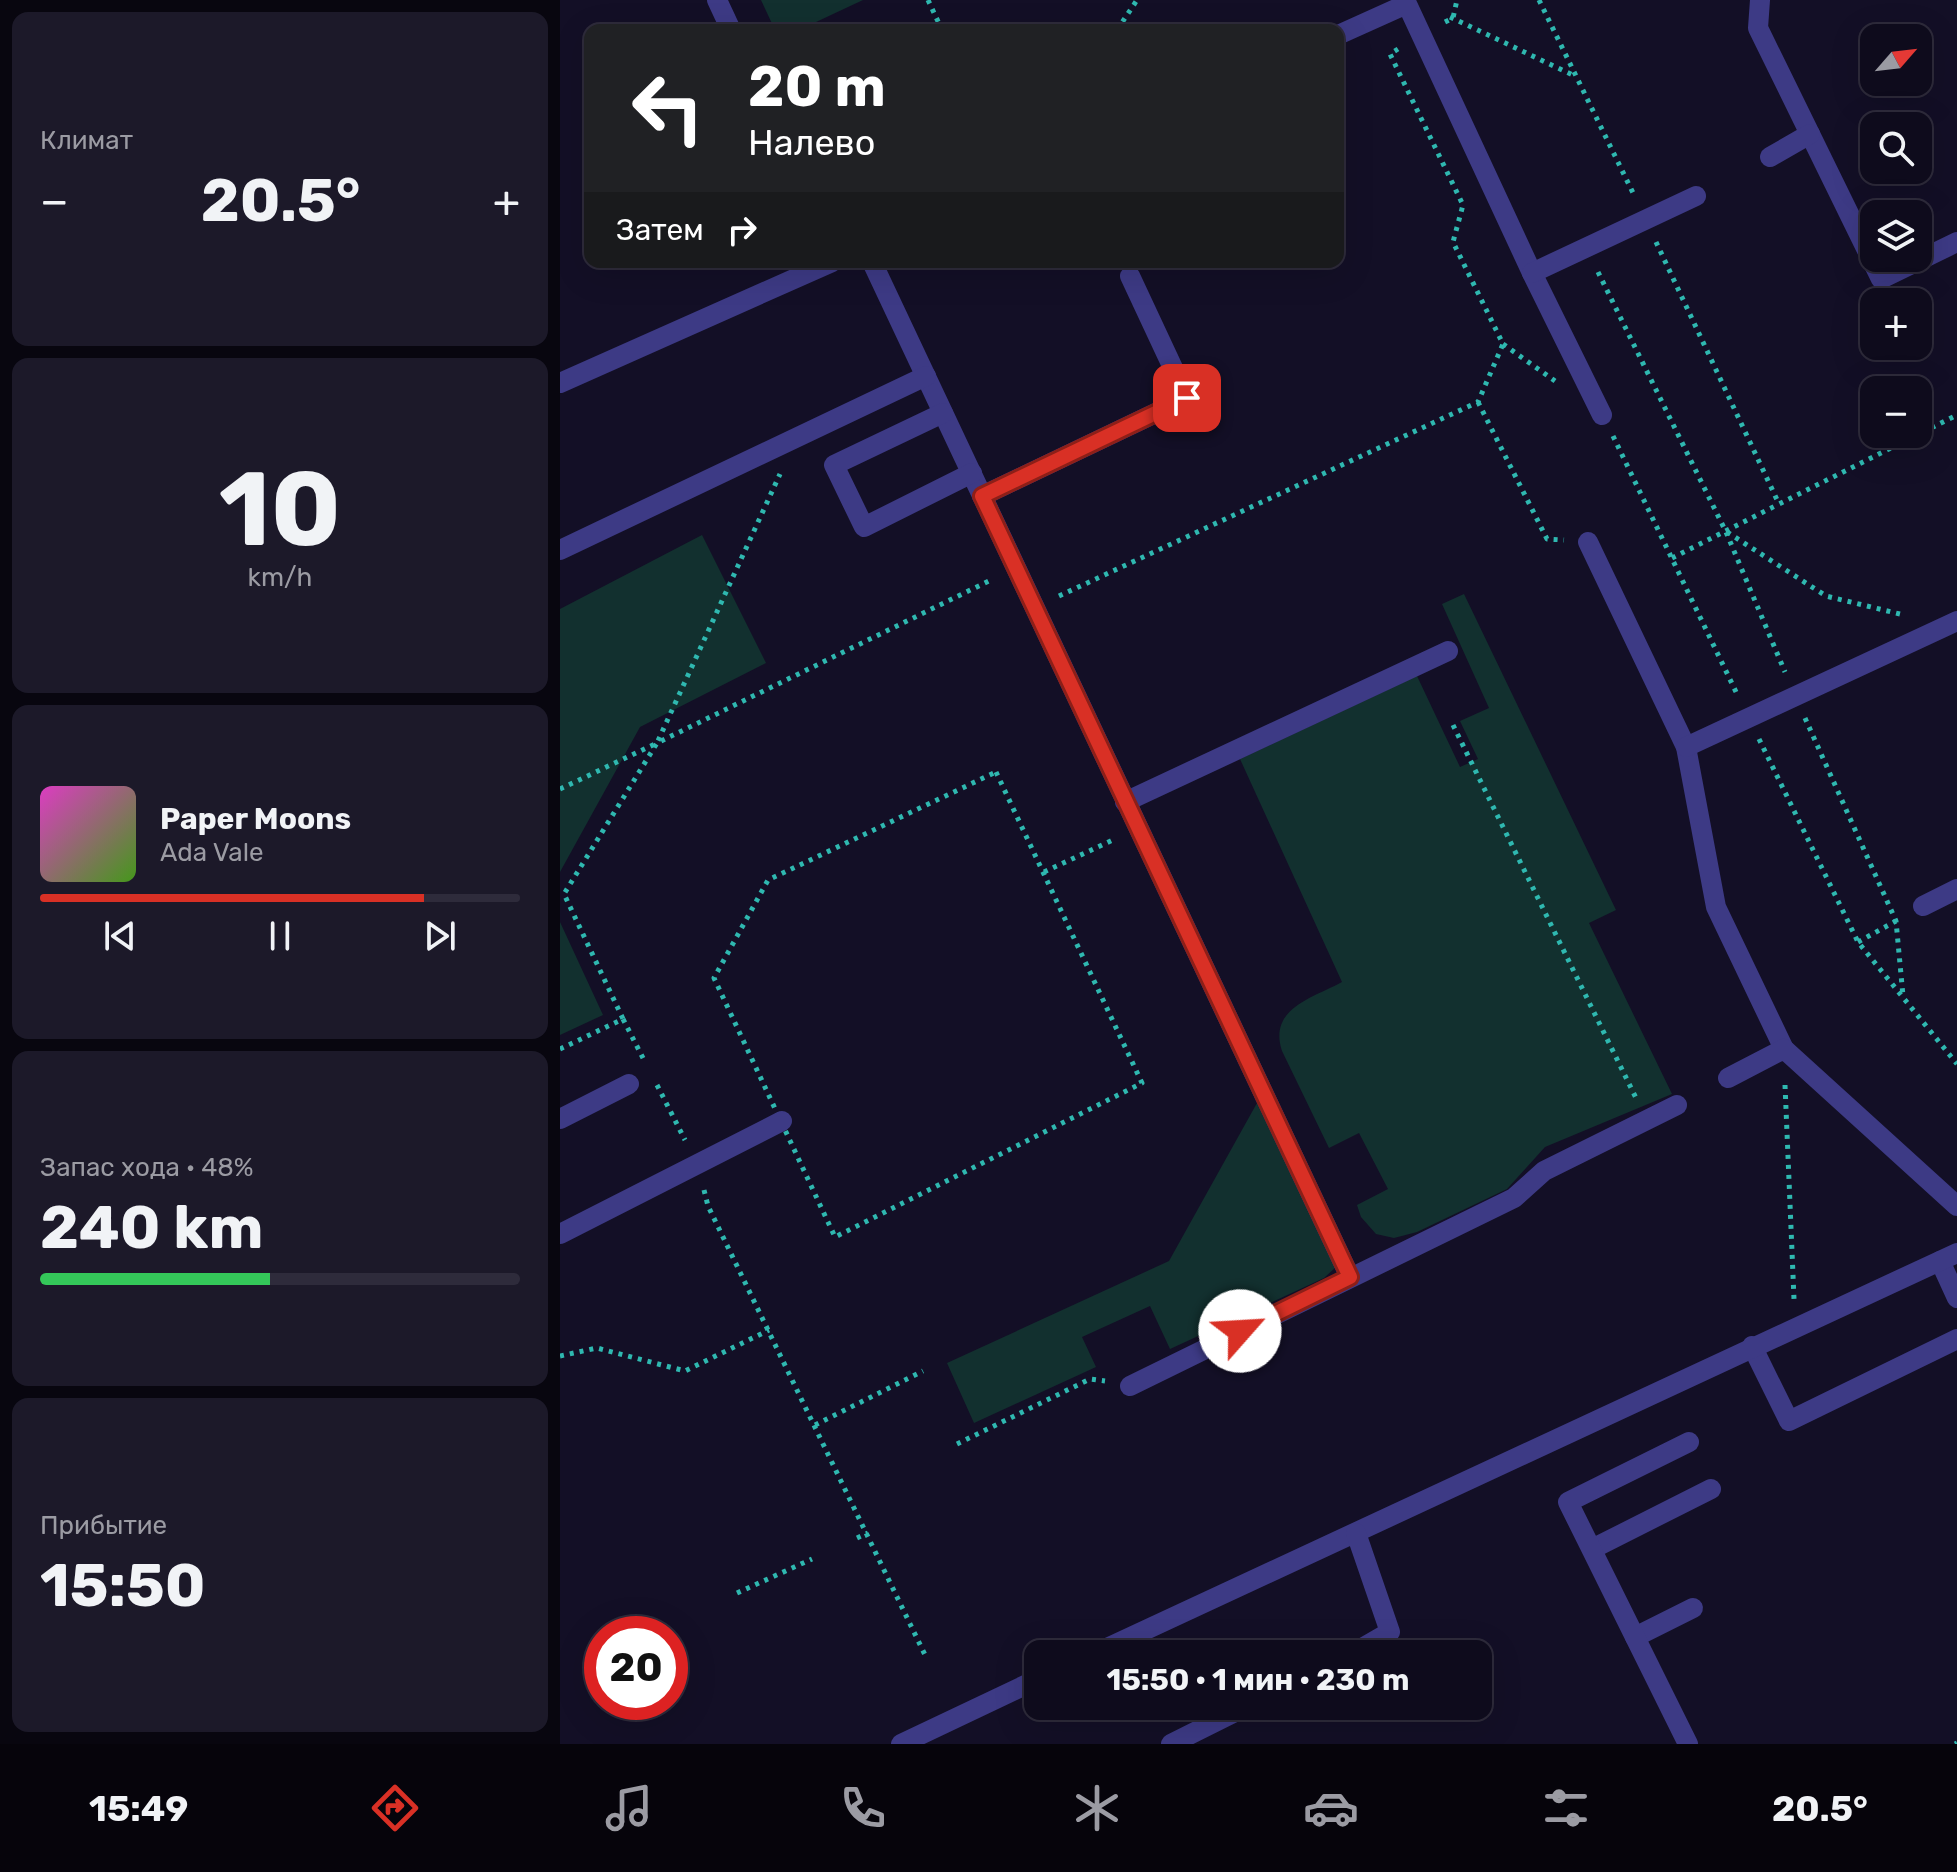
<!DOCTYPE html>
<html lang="ru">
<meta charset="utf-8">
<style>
body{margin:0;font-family:Rubik,sans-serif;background:#1c1929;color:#f1f3f6;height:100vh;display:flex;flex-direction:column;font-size:30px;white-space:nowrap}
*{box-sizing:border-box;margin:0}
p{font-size:26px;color:#9b9ba3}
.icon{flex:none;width:44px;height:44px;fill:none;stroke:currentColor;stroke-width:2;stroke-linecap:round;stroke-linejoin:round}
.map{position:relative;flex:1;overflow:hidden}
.sheet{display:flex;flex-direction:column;gap:12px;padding:12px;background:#08060f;width:560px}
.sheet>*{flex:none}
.banner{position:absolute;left:24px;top:24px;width:760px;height:244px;border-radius:16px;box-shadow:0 8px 32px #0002,0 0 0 2px #2e2b3b;background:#202124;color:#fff;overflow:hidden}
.needle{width:52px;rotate:62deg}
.controls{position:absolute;left:1300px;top:24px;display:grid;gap:16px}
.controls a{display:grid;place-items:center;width:72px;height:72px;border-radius:16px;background:#0e0b1c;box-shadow:0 8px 32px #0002,0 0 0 2px #2e2b3b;font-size:40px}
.speed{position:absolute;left:24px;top:1616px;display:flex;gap:16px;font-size:40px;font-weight:700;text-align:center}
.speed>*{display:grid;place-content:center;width:104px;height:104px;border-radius:50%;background:#0e0b1c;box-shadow:0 8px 32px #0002,0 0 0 2px #2e2b3b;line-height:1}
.speed .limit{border:12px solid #d22;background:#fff;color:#111}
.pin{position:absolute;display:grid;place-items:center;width:68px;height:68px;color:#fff;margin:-34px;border-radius:16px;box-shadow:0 4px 12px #0006}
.me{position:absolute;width:88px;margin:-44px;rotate:64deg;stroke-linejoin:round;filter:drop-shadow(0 0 6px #0008)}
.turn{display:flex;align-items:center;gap:28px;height:168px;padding:0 32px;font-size:36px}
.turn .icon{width:104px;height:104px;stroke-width:2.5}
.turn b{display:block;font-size:56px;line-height:68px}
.then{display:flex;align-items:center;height:76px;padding:0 32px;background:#0003;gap:16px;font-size:30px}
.big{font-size:60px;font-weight:700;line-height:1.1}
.sheet .widget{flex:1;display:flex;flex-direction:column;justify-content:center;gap:12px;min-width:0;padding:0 28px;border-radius:16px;background:#1c1929}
.sheet .dial{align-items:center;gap:0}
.dial b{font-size:104px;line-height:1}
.song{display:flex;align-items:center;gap:24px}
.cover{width:96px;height:96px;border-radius:12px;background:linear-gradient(135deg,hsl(310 70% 55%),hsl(100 70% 35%))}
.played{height:8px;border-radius:4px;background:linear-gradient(90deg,#d93025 80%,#2e2b3b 80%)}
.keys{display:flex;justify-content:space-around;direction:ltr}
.heat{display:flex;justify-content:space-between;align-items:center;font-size:44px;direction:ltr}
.charge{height:12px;border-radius:6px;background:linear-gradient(90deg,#34c759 48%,#2e2b3b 0)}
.trip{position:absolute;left:464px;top:1640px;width:468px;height:80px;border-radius:16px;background:#0e0b1c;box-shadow:0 8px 32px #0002,0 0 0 2px #2e2b3b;font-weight:700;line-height:80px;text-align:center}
.tab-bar{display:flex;height:128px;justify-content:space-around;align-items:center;background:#06040b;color:#9b9ba3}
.tab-bar .icon{width:56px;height:56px}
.tab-bar .active{color:#d93025}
.tab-bar b{font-size:36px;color:#f1f3f6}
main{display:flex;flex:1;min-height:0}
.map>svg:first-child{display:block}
.green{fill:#12302f}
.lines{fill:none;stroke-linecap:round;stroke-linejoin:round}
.path{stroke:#2fb8b0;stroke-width:5;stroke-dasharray:4 6;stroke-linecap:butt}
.lane{stroke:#3d3a85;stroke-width:20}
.route-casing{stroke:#8d1f18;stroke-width:20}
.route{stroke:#d93025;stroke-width:14}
</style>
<main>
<section class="sheet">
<div class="widget"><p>Климат</p>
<div class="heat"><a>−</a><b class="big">20.5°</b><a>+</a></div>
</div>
<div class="widget dial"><b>10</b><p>km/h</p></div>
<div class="widget">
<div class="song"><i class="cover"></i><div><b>Paper Moons</b><p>Ada Vale</p></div></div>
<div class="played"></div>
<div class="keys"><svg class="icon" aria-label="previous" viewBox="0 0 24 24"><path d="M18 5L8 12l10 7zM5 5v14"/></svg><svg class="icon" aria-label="pause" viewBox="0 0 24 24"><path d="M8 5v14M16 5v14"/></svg><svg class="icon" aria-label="next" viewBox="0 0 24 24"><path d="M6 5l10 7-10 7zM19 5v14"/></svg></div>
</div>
<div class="widget"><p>Запас хода · 48%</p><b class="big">240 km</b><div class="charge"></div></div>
<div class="widget"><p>Прибытие</p><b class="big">15:50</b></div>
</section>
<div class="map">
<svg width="1397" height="1744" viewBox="0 0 1397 1744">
<rect width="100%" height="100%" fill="#130f26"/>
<g class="green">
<path d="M201,0H303L239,30H215Z"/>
<path d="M142,535L206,663L80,727L0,872V609Z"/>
<path d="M904,594L1056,910L1029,923L1112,1094L985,1147L947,1189L857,1232L834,1238L816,1234L801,1217L797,1205L828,1189L799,1133L769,1148L722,1051C708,1008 753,998 782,982L680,759L857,676L900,767L918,759L900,721L929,708L882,604Z"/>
<path d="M0,922L43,1015L0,1035Z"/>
<path d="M697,1103L776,1267L764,1278L610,1349L590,1306L522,1337L536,1367L414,1423L387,1363L609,1261Z"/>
</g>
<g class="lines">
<g class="path">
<path d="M368,0L382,30"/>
<path d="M979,0L1075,197"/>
<path d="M890,17L1015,76"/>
<path d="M885,22L893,18L897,0"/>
<path d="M557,30L577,0"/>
<path d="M1096,242L1219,504L1397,415"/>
<path d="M1038,272L1166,532L1225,672"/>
<path d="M943,344L995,381"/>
<path d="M918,402L987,539L1004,540"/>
<path d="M1053,436L1177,694"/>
<path d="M1167,532L1266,596L1344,615"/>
<path d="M1112,558L1219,504"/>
<path d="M499,596L918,402L943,344L893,242L903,205L830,54L838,49"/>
<path d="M1245,718L1336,921L1343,996"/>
<path d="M893,725L1076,1098"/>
<path d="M1199,739L1298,942L1397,1064"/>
<path d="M436,772L582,1083L275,1237L154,978L208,880Z"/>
<path d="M0,789L97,743L220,474"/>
<path d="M484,872L555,839"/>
<path d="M1298,942L1336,921"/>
<path d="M63,1019L85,1062"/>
<path d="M0,1049L63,1019L4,894L97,743L433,579"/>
<path d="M97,1085L125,1140"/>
<path d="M1225,1085L1234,1299"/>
<path d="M144,1190L148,1206L367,1659"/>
<path d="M0,1356L37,1348L125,1371L209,1330"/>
<path d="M255,1425L363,1371"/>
<path d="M397,1444L530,1379L545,1381"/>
<path d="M297,1538L308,1533"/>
<path d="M177,1593L252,1559"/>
<path d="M1395,1744L1397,1743"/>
</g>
<g class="lane">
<path d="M157,0L171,30"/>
<path d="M1200,0L1198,28L1321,279L1397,242"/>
<path d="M778,35L847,4L972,273L1042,415"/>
<path d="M1210,157L1250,134"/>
<path d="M312,262L790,1277"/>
<path d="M972,273L1136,196"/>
<path d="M0,383L272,262"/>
<path d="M383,413L274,465L304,527L412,473"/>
<path d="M422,496L627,398L570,276"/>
<path d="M1028,542L1126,747L1156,907L1224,1049"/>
<path d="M0,550L366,376"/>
<path d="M1126,747L1397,621"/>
<path d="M565,802L888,651"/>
<path d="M1363,906L1397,889"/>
<path d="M1168,1078L1224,1049L1397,1206"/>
<path d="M0,1119L69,1084"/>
<path d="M0,1234L222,1121"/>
<path d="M1380,1261L1397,1298"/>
<path d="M1192,1346L1229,1421L1397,1339"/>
<path d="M570,1386L954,1198L984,1171L1117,1105"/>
<path d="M1032,1549L1151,1489"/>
<path d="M1075,1637L1133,1608"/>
<path d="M534,1654L1397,1253"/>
<path d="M792,1654L830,1632L796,1533"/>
<path d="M341,1744L478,1679"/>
<path d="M611,1744L687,1706"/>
<path d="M1128,1744L1008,1502L1129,1442"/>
</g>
</g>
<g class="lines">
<g class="route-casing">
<path id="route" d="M627,398L422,496L790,1277L680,1331"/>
</g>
<use href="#route" class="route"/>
</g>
</svg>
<div class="controls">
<a><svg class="needle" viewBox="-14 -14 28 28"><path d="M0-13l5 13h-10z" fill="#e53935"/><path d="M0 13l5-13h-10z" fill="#9b9ba3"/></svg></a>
<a><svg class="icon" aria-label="search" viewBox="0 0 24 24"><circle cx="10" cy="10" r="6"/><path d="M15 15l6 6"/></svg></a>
<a><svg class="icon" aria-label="layers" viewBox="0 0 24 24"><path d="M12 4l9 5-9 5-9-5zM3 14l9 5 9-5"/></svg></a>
<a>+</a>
<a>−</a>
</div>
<div class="speed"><div class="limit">20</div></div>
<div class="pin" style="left:627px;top:398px;background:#d93025"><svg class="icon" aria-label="arrive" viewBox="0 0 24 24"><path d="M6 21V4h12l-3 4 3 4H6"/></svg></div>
<svg class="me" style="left:680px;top:1331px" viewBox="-20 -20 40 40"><circle r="19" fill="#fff"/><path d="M0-13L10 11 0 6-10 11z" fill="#d93025"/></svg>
<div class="trip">15:50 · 1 мин · 230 m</div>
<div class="banner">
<div class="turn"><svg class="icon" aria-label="left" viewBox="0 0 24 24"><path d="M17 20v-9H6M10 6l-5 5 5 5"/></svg><div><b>20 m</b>Налево</div></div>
<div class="then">Затем<svg class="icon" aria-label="right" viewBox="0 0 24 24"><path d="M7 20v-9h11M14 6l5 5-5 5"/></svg></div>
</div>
</div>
</main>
<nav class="tab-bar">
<b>15:49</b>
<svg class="icon active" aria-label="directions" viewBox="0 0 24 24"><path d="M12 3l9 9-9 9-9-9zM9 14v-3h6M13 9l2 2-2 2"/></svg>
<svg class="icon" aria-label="music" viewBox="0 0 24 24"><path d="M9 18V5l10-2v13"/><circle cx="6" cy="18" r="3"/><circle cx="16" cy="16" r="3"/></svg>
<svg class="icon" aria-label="phone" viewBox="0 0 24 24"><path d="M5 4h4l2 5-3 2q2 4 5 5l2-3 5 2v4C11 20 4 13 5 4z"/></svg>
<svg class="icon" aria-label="climate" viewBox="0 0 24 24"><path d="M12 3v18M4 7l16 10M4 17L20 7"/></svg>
<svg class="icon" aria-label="car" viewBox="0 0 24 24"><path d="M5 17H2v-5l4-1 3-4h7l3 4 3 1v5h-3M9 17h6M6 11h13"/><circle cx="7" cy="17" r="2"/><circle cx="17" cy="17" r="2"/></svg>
<svg class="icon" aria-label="filters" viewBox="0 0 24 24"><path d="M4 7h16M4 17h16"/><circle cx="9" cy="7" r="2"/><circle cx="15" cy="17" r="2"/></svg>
<b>20.5°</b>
</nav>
